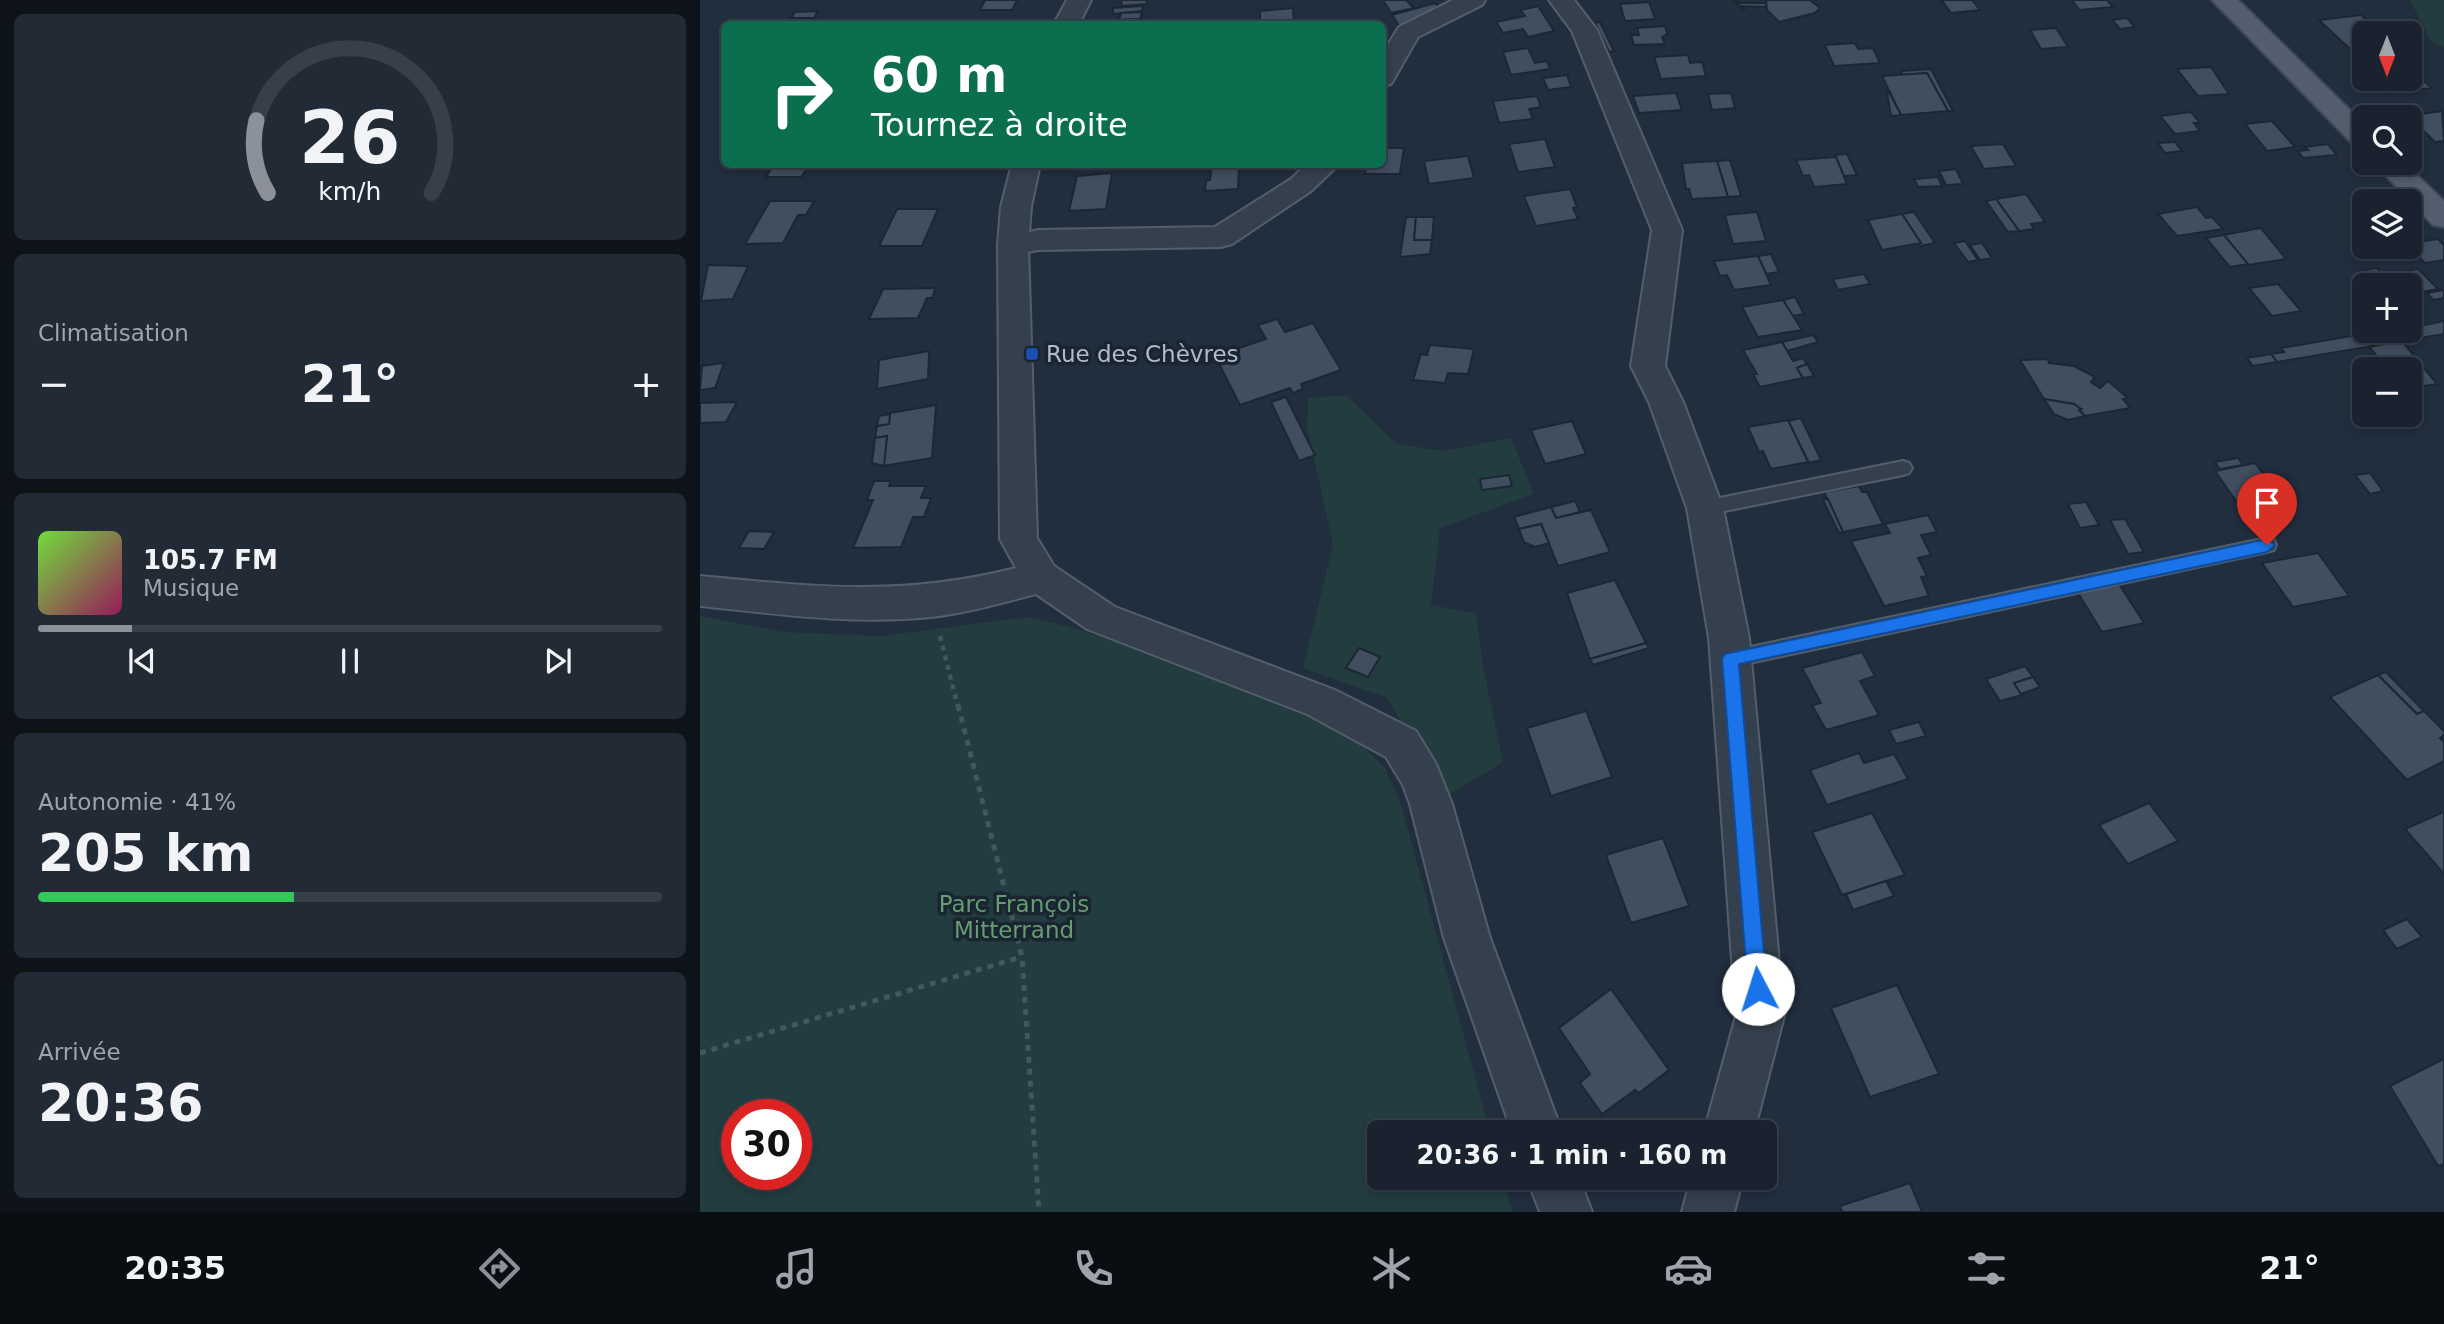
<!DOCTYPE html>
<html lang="fr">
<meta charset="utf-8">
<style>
body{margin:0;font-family:"DejaVu Sans",sans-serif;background:#222a36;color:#f1f3f6;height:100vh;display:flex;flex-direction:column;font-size:26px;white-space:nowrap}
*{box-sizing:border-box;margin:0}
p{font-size:23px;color:#9fa4aa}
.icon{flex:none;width:38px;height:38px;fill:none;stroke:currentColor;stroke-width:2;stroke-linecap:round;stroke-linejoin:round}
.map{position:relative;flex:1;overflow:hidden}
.drawer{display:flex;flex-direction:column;gap:14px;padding:14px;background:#0e1319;width:700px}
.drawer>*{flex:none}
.guide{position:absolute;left:21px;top:21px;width:665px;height:147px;border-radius:10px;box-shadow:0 4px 10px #0003,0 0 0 2px #373f4a;background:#0b6e4f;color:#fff;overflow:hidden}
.needle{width:46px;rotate:180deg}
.controls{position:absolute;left:1652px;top:21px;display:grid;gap:14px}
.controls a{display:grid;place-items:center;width:70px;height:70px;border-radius:10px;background:#19222e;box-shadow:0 4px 10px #0003,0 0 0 2px #373f4a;font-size:35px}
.speed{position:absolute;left:21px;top:1099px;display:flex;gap:14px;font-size:35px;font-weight:700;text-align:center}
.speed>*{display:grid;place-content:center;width:91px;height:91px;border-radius:50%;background:#19222e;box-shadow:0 4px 10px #0003,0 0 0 2px #373f4a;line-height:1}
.speed .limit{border:10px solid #d22;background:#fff;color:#111}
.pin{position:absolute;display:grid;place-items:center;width:60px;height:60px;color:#fff;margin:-72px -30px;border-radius:50% 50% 50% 0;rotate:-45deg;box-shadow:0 0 7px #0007}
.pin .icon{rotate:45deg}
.me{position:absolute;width:77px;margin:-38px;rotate:355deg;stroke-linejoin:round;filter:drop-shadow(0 0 5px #0008)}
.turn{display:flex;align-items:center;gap:24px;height:147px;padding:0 35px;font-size:32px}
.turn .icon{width:91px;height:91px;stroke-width:2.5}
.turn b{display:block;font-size:49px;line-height:60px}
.big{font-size:52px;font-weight:700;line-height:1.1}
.drawer .tile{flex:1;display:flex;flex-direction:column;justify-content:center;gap:10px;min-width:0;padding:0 24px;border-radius:10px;background:#222a36}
.drawer .dial{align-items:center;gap:0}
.dial svg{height:182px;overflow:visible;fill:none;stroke:#373f4a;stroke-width:7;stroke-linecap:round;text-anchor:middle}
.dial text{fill:#f1f3f6;stroke:none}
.song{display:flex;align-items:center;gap:21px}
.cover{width:84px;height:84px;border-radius:10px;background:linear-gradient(135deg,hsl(100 70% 55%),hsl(330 70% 35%))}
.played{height:7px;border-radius:4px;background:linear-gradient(90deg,#8c9099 15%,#373f4a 15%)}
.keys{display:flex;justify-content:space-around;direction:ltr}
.heat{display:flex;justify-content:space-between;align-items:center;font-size:38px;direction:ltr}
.charge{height:10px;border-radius:5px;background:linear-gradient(90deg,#34c759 41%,#373f4a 0)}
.trip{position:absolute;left:667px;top:1120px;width:410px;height:70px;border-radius:10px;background:#19222e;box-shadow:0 4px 10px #0003,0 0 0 2px #373f4a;font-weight:700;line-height:70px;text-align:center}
.dock{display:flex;height:112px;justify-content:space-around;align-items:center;background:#0a0e12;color:#9fa4aa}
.dock .icon{width:49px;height:49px}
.dock .selected{color:#8c9099}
.dock b{font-size:32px;color:#f1f3f6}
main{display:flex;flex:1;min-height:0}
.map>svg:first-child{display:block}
.green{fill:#233c3f;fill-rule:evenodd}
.building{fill:#404e60;stroke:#1c2734;stroke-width:2}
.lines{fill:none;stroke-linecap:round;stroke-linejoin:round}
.service-casing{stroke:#535e6b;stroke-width:4}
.minor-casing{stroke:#535e6b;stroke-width:4}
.tertiary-casing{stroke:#535e6b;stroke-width:4}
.primary-casing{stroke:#3e4956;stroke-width:4}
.path-far1{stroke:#41595c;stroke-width:4.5;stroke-dasharray:5 5;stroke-linecap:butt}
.path{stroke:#41595c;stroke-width:5;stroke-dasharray:6 6;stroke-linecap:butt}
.service{fill:#35404e;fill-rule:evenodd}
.minor{fill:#35404e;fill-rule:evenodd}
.tertiary{fill:#35404e;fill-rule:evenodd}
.primary{fill:#535f6e;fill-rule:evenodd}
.route{fill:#1a73e8;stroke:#114b97;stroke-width:2}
.transit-dot{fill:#1a4fb4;stroke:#1a2532;stroke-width:2.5}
.labels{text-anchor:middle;stroke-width:7;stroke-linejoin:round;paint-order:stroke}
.poi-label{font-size:23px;fill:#b1bbc9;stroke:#1a2532;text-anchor:start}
.park-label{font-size:23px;fill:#669c71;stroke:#1a2532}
</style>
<main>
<section class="drawer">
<div class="tile dial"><svg viewBox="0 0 100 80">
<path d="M14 69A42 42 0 1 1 86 69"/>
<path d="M14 69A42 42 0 0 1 9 37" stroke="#8c9099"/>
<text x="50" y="56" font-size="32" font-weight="700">26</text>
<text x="50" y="72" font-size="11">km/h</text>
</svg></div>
<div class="tile"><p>Climatisation</p>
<div class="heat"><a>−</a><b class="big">21°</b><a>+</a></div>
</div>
<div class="tile">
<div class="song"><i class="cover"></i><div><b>105.7 FM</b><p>Musique</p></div></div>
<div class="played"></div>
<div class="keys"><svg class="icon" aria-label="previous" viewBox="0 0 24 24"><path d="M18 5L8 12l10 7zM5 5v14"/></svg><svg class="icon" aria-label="pause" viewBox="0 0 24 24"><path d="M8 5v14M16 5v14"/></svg><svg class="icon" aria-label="next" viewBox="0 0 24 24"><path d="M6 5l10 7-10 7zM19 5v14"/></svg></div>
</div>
<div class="tile"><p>Autonomie · 41%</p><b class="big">205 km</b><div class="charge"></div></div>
<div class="tile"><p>Arrivée</p><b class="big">20:36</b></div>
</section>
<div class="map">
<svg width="1744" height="1212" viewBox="0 0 1744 1212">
<rect width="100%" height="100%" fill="#212e3e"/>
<g class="green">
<path d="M1710,0H1744V48L1730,40Z"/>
<path d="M646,395L697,444L744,451L811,438L834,494L740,528L731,605L776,613L783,666L803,762L746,797L687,698L603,668L633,545L607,427L608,398Z"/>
<path d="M0,616L84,632L181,636L327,617L366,626L415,641L607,716L664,747L685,768L701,804L790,1132H679V1178H803L813,1212H0ZM37,1115H96V1174H37Z"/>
</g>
<g class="building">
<path d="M285,0H317L312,10H280Z"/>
<path d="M422,0H447V4L421,6Z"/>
<path d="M683,0H706L714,8L691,13Z"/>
<path d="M1034,0L1040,3H1066V7L1042,6L1045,9H1042Z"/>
<path d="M1066,0H1110L1120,8L1115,13L1079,22L1067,10Z"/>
<path d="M1238,0H1272L1280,10L1251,13L1243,2Z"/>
<path d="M1372,0H1407L1413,7L1379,10Z"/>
<path d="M949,2L955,19L925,21L920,4Z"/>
<path d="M735,3L740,8L700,27L692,15Z"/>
<path d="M443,6L442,11L413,14V8Z"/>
<path d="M838,6L854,31L828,37L823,29L803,33L796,22L825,16L820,10Z"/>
<path d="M593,8L594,24H560V11Z"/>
<path d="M118,11L114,18H91L95,12Z"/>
<path d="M442,12L440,19L419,20L421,13Z"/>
<path d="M1661,15L1681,33H1664V48L1650,49L1619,20Z"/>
<path d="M1427,18L1435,27L1420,29L1412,20Z"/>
<path d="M444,19L443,24H414L415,20Z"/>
<path d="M250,21H285L283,24H249Z"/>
<path d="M900,22L914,51L909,52L895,23Z"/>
<path d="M965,26L967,34L962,37L965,44L934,45L931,35H939L937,28Z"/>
<path d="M1356,28L1368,47L1341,49L1330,30Z"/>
<path d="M1155,43L1158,49L1173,48L1180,63L1134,66L1125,45Z"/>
<path d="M828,48L835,63L847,61L850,69L811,75L803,52Z"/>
<path d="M988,55L990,63L1002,62L1006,76L961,79L954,57Z"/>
<path d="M1511,67L1529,94L1498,96L1477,69Z"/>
<path d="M1231,69L1253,111H1248L1227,73L1203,75L1201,71Z"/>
<path d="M1710,70L1732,88L1688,93L1673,79H1710Z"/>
<path d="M1227,73L1248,111L1201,115L1182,76Z"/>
<path d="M867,75L871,87L848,90L843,78Z"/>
<path d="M1187,92H1189L1201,115L1191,116Z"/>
<path d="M976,93L982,110L939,113L933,96Z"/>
<path d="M1031,93L1035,108L1012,110L1008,94Z"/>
<path d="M837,96L841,107L829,109L833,119L799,123L793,101Z"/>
<path d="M1742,111L1744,141L1735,142L1708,116Z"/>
<path d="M1491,112L1500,123H1494L1500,131L1475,134L1460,116Z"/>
<path d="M1572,121L1595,147L1567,151L1545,124Z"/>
<path d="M845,139L855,167L818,172L809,144Z"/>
<path d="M1475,142L1482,151L1465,153L1458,143Z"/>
<path d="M1303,144L1316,166L1284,169L1271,146Z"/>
<path d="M1628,144L1637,155L1603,158L1598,151L1608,150L1605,147Z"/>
<path d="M682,148H704L700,174H665L667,164H682Z"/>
<path d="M1147,154L1157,175L1144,176L1135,155Z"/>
<path d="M768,156L774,178L729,184L724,161Z"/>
<path d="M1136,157L1147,184L1114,187L1109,175L1103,176L1096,160Z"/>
<path d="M1030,160L1041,196L1028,197L1017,161Z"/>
<path d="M1017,161L1028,197L992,199L989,189H986L982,163Z"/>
<path d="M74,164H110L101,177H66Z"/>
<path d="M182,164H222L220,169H180Z"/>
<path d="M512,164H545L539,167L538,189L505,191L506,181L510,180Z"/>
<path d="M1256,169L1263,184L1246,185L1239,171Z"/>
<path d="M412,173L406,209L369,211L377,176Z"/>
<path d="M1238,177L1242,186L1218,187L1214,179Z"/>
<path d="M870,189L877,207L873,208L878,219L836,226L824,196Z"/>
<path d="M1326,194L1345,222L1331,224L1334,229L1319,231L1296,199Z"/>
<path d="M1296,199L1319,231L1308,232L1286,201Z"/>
<path d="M70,201H114L106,215H98L83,243L45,244Z"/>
<path d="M1497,207L1506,218L1512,217L1523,229L1477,236L1458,214Z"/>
<path d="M197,209H238L222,246H179Z"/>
<path d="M1057,212L1066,241L1033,244L1025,215Z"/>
<path d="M1214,212L1235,243L1220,246L1218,243H1221L1202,214Z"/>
<path d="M1202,214L1221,243L1182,250L1168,220Z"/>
<path d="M706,217H716L714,240H732L730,254L700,257Z"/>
<path d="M716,217H734L732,240H714Z"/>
<path d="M1561,228L1586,259L1548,265L1523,235Z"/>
<path d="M1524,235L1548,264L1530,267L1506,238Z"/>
<path d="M1738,239L1744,245V260L1725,263L1709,247L1710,243Z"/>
<path d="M1265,241L1278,260L1268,262L1254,243Z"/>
<path d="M1282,243L1292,258L1280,260L1270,245Z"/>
<path d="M1071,254L1079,272L1066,274L1058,256Z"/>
<path d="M1058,256L1071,285L1034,290L1027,275L1020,276L1014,261Z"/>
<path d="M8,265L48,266L33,299L1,301Z"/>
<path d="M1677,268L1683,275L1665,278L1673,285H1665L1660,280L1659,271Z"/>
<path d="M1718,269L1738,289L1710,294V285H1673L1665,278Z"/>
<path d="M1164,274L1170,284L1138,290L1133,279Z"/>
<path d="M1578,284L1601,311L1572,316L1549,288Z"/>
<path d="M236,288L232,298H227L218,318L169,319L183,289Z"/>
<path d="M1744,290V298L1733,300L1727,293Z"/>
<path d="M1095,297L1104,314L1092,316L1083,300Z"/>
<path d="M1083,300L1102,330L1058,337L1042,307Z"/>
<path d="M577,319L585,332L613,323L641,370L601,384L603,389L593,393L590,388L540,405L515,356L566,339L558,325Z"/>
<path d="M1744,321V334L1577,362L1571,354L1584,352L1581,348L1680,331H1710V328Z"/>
<path d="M1113,335L1118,342L1087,351L1082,342Z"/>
<path d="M1702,341L1737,384L1710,388V369H1676L1670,362L1681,361L1669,347Z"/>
<path d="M1082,342L1093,361L1103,358L1107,364L1097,368L1103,378L1060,387L1053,374H1057L1043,350Z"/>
<path d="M730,345L774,349L768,374L748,373L745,383L713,380L721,354L727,355Z"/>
<path d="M229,351L228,379L177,389L179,360Z"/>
<path d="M1571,354L1577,362L1553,366L1547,358Z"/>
<path d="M1348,359L1349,363L1374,366L1395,377L1391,382L1400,388L1408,381L1428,398L1423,399L1430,408L1385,416L1379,410L1381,409L1374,404L1344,399L1320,360Z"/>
<path d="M24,363L15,388L0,390L2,366Z"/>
<path d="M1107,364L1114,376L1103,378L1097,368Z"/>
<path d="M586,397L615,455L599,461L571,402Z"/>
<path d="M1344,399L1374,404L1381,409L1379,410L1385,416L1368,420L1354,414Z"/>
<path d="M37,402L26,422L0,423V403Z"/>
<path d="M236,405L232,458L183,466L187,436L175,438L177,426L189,424L190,413Z"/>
<path d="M190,414L189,424L177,426L179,416Z"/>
<path d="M1101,418L1121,460L1109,463L1088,421Z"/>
<path d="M1088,420L1108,462L1071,469L1063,451L1059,452L1048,427Z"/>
<path d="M872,421L886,454L845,464L831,430Z"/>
<path d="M187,436L184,466L172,463L175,438Z"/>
<path d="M1538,458L1543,465L1520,469L1515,462Z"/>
<path d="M1555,463L1585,503L1543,511L1515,471Z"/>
<path d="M1670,473L1683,491L1670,494L1655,475Z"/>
<path d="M809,475L812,486L782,490L780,479Z"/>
<path d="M174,481H191L189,486H226L221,498H231L224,517H213L201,547L153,548L173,500H167Z"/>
<path d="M1159,486L1162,492H1167L1183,524L1143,532L1124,492Z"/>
<path d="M1128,499L1143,532L1139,533L1123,500Z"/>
<path d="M875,501L880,512L856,518L851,507Z"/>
<path d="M1386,502L1399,525L1380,528L1368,504Z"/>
<path d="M851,507L856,518L891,510L910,552L858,566L841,524L819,529L814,517Z"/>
<path d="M1228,515L1237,532L1221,535L1231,555L1218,558L1227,576L1221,577L1229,596L1184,606L1151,541L1190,533L1185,524Z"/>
<path d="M1425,519L1444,552L1428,554L1410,520Z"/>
<path d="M841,524L849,543L835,547L824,542L819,529Z"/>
<path d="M49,531L74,532L64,549L39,548Z"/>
<path d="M1618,553L1649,596L1593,607L1562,563Z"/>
<path d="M915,580L946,643L890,659L867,593Z"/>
<path d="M1419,584L1444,623L1402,632L1378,593Z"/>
<path d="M946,643L949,648L893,665L890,659Z"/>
<path d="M659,648L680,657L668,677L646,668Z"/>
<path d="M1162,652L1175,676L1160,681L1179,715L1126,730L1112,705L1121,703L1102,668Z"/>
<path d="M1325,666L1333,677L1314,683L1322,695L1300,701L1286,679Z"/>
<path d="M1686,672L1724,711L1717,714L1678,675Z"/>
<path d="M1678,675L1717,714L1724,711L1744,731V735L1740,738L1744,742V761L1707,780L1630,697Z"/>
<path d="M1333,677L1340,687L1321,694L1314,683Z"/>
<path d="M886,711L912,777L851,796L827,728Z"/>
<path d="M1219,722L1226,736L1196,744L1189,730Z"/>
<path d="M1159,753L1164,763L1194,754L1208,779L1127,805L1110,770Z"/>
<path d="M1449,803L1478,841L1428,864L1399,825Z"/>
<path d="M1744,812V874L1705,829Z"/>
<path d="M1172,813L1205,875L1142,895L1112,832Z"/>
<path d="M963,838L989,906L931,923L906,855Z"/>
<path d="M1186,881L1194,896L1153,910L1146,894Z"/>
<path d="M1707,919L1722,937L1697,949L1683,930Z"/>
<path d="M1197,985L1239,1074L1170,1097L1131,1008Z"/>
<path d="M911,989L969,1070L939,1093L935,1090L902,1114L880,1083L890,1074L859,1028Z"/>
<path d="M1744,1059V1164L1738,1166L1690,1086Z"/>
<path d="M1210,1183L1222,1212H1142L1140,1206Z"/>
</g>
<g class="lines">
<g class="service-casing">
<g id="service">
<path d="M1203,461L1209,463L1212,468L1209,473L1203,475L1005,515L999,513L996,508L999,503L1005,501Z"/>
<path d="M1567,538L1574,540L1576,545L1574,550L1567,552L1031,667L1024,665L1021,659L1024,653L1031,651Z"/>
</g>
</g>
<g class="minor-casing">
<g id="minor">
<path d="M753,0H785L782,5L718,37L691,84L682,86V54L699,27Z"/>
<path d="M849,0H874L897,30L982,230L965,366L983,402L1023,508L1049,638L1084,1016L1054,1132H1004L1036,1016L1009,638L987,508L949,402L931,366L952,230L872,31Z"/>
<path d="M607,164H639L611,191L532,244L521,247L338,250L313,255L302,252L298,245L302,238L338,230L515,227L591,179Z"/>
<path d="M991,1178H1043L1034,1212H982Z"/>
</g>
</g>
<g class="tertiary-casing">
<g id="tertiary">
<path d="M367,0H391L379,24H354Z"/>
<path d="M312,164H340L331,207L328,245L337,538L354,566L415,607L635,690L716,731L736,764L752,804L790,938L862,1132H812L744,938L710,804L703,785L686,757L607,714L387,629L336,594C301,603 267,613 231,617C154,625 77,614 0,606V576C115,587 202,597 316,568L300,539L298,245L301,207Z"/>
<path d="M827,1178H879L892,1212H840Z"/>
</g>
</g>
<g class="primary-casing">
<g id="primary">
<path d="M1512,0H1538L1664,124V147L1654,145Z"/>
<path d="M1674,163H1704L1744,201V227L1733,225Z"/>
</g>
</g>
<path class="path-far1" d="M240,636L258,707"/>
<g class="path">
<path d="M258,705L322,957L339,1212"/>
<path d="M0,1053L321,957"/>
</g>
<use href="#service" class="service"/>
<use href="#minor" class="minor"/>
<use href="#tertiary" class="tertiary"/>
<use href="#primary" class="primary"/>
</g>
<path class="route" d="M1567,539L1575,545L1567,552L1039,664L1067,989L1064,996L1058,999L1051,996L1048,989L1022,659L1025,654Z"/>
<rect class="transit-dot" x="325" y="347" width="14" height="14" rx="3.5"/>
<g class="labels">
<g class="poi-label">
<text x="346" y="362">Rue des Chèvres</text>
</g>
<g class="park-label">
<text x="314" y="912">Parc François<tspan x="314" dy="26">Mitterrand</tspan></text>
</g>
</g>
</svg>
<div class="controls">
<a><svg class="needle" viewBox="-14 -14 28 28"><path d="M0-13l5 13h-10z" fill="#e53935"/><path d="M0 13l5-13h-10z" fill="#9fa4aa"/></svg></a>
<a><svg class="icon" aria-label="search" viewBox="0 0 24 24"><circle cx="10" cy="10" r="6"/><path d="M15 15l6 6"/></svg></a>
<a><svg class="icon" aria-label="layers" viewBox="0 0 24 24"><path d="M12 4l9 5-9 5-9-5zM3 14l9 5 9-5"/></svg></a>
<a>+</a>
<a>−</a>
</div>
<div class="speed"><div class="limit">30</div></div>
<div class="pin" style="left:1567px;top:545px;background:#d93025"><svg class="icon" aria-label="arrive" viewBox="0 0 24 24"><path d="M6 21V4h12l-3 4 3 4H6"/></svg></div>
<svg class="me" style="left:1058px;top:989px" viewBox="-20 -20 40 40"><circle r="19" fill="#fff"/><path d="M0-13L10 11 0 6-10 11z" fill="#1a73e8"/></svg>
<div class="trip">20:36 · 1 min · 160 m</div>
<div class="guide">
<div class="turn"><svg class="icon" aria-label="right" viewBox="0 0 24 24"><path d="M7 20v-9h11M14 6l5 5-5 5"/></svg><div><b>60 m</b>Tournez à droite</div></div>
</div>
</div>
</main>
<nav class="dock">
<b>20:35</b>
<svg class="icon selected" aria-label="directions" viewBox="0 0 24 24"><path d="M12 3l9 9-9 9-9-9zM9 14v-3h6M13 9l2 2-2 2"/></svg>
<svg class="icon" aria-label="music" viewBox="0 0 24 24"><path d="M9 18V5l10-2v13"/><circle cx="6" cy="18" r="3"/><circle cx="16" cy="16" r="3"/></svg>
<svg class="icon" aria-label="phone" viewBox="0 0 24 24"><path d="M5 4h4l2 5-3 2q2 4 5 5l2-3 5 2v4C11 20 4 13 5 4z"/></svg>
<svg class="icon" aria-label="climate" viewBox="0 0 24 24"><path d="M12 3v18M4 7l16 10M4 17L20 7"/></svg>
<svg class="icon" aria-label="car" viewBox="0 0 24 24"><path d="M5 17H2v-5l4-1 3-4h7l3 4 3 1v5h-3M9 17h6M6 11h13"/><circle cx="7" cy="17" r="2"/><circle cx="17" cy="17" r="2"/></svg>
<svg class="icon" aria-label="filters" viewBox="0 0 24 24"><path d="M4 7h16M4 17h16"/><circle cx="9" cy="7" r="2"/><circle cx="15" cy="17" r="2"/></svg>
<b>21°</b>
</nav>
